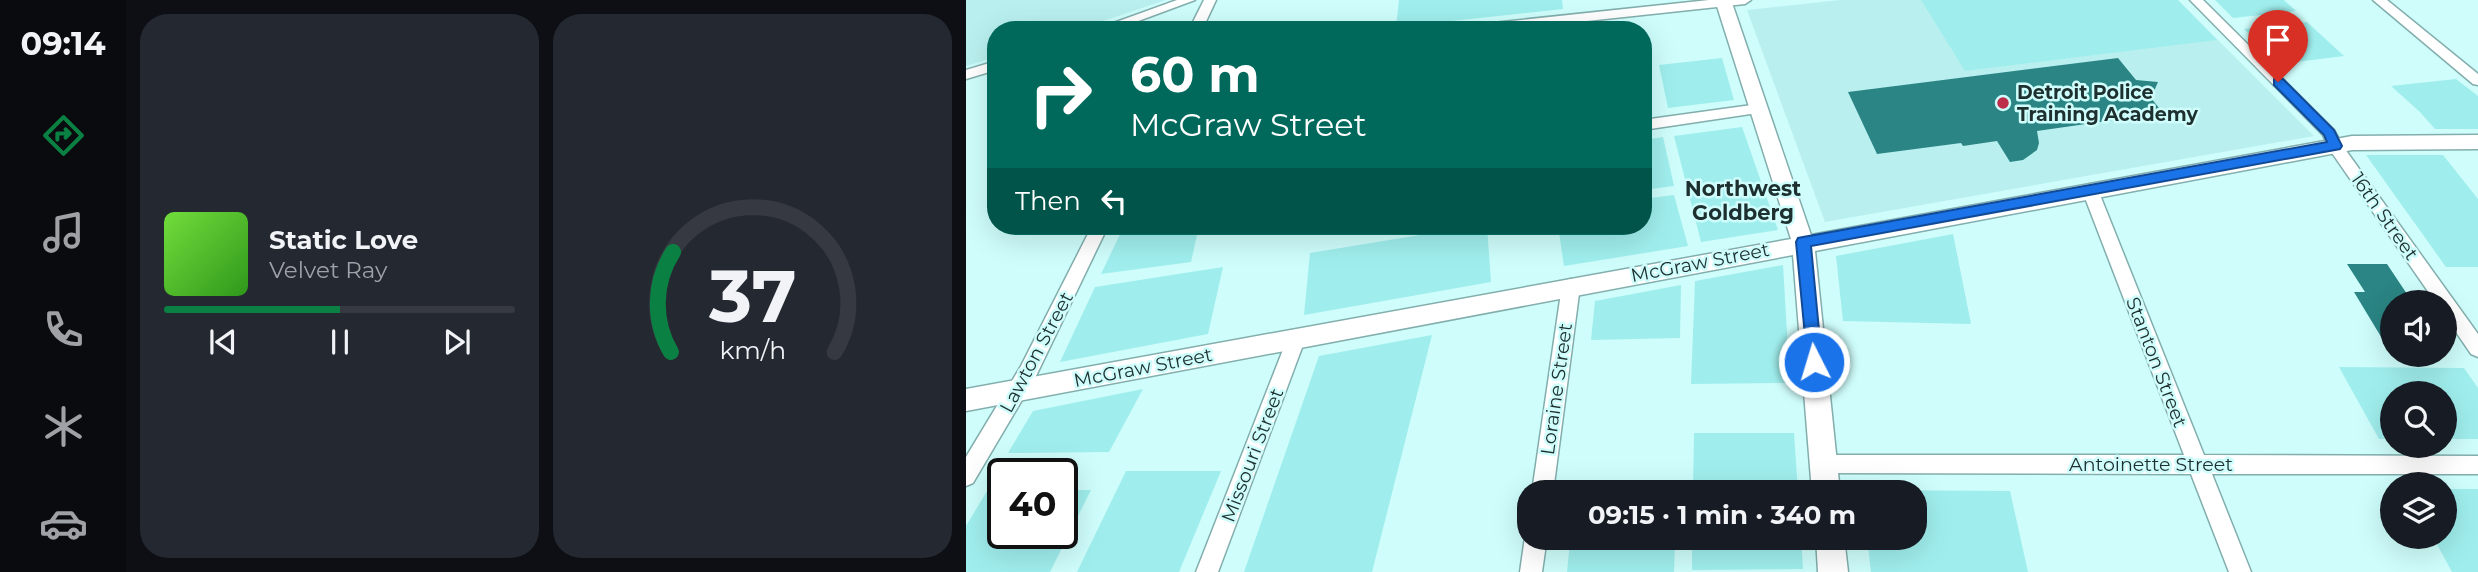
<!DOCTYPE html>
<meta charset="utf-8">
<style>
body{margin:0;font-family:Montserrat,sans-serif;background:#242831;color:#f1f3f6;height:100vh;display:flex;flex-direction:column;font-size:26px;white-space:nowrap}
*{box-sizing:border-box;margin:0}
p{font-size:23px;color:#9ea1a6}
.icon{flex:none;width:38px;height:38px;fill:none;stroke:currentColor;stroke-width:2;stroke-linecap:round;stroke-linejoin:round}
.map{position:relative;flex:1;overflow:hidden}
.panel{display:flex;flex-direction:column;gap:14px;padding:14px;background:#0d0f14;width:840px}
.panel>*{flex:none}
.guide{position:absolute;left:21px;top:21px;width:665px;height:214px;border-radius:28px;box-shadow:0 7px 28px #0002;background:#00695c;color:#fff;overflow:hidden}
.controls{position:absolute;left:1414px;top:290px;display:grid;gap:14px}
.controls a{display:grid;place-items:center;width:77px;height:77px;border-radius:50%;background:#171b24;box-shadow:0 7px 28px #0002;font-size:35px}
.speed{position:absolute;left:21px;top:458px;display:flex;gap:14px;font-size:35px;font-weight:700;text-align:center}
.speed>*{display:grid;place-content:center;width:91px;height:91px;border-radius:50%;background:#171b24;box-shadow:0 7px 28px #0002;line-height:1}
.speed .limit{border:4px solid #111;border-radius:10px;background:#fff;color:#111}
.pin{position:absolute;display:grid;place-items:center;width:60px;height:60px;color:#fff;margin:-72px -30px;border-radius:50% 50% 50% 0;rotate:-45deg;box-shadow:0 0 7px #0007}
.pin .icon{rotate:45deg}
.me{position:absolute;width:77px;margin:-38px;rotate:355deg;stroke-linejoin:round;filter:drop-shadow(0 0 5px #0008)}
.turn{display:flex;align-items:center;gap:24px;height:147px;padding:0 28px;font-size:32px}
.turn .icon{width:91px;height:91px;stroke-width:2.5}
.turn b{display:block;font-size:49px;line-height:60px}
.then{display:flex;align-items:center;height:66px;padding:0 28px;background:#0003;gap:14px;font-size:26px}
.panel .card{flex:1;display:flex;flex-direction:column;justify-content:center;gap:10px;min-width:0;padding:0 24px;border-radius:28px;background:#242831}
.panel .dial{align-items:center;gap:0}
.dial svg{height:182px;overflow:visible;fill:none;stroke:#363941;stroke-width:7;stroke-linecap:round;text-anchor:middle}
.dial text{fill:#f1f3f6;stroke:none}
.song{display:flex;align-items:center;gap:21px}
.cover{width:84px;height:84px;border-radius:10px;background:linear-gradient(135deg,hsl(100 70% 55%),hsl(110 70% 35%))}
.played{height:7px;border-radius:4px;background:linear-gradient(90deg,#0b8043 50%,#363941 50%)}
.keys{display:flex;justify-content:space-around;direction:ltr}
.panel .tiles{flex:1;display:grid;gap:14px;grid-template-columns:repeat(2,1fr)}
.trip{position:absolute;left:551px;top:480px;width:410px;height:70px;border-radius:28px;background:#171b24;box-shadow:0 7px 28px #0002;font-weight:700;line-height:70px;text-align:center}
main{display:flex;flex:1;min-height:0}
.dock{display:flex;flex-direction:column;width:126px;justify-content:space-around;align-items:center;background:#090b0e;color:#9ea1a6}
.dock .icon{width:49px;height:49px}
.dock .current{color:#0b8043}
.dock b{font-size:32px;color:#f1f3f6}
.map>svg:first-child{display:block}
.built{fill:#b9f0ef}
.green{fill:#9feeed}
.building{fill:#2a8584}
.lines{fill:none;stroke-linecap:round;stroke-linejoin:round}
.minor-casing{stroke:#82aead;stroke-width:3}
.tertiary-casing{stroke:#82aead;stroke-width:3}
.minor{fill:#fff;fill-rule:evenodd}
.tertiary{fill:#fff;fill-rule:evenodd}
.route{fill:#1a73e8;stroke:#114b97;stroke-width:2}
.poi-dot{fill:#bd2d4b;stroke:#cefdfb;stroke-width:2.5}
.labels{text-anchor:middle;stroke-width:5;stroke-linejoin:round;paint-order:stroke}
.poi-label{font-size:19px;font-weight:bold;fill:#1d2f2e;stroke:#cefdfb;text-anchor:start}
.street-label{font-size:19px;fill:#1d2f2e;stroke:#cefdfb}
.neighbourhood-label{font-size:21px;font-weight:bold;fill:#1d2f2e;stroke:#cefdfb}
</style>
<main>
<nav class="dock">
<b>09:14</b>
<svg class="icon current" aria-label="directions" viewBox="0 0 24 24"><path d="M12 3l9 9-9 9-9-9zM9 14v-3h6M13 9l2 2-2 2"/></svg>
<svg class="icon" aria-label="music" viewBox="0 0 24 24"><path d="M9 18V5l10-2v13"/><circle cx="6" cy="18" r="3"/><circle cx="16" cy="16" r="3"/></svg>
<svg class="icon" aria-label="phone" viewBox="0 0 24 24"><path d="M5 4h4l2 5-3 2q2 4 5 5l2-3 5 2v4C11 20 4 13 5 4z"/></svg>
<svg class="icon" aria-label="climate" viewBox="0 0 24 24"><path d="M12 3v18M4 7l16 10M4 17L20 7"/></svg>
<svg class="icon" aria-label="car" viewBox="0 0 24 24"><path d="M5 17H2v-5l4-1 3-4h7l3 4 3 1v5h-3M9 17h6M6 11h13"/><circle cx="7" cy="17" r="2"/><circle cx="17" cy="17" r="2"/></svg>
</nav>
<section class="panel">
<div class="tiles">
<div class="card">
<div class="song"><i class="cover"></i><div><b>Static Love</b><p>Velvet Ray</p></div></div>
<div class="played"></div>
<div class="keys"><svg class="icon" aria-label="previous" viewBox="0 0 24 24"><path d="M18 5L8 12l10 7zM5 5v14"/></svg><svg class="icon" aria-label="pause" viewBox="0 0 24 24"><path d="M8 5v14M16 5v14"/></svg><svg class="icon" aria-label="next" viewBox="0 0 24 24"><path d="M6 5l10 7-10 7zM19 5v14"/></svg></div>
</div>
<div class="card dial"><svg viewBox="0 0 100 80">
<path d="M14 69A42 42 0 1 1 86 69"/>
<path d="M14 69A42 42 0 0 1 15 25" stroke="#0b8043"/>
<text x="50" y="56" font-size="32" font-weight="700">37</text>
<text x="50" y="72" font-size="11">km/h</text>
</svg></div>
</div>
</section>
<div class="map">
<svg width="1512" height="572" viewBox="0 0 1512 572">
<rect width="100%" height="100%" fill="#cefdfb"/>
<g class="built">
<path d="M0,0H200L110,30H30V57L0,66Z"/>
<path d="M874,0H1212L1348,136L859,222L781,10Z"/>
</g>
<g class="green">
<path d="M433,0H596L597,9L430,27Z"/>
<path d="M955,0H1212L1251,40L999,71Z"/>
<path d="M1249,0H1318L1330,11L1267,18Z"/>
<path d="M1341,22L1378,56L1313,64L1278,29Z"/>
<path d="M756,58L768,100L702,108L693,65Z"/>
<path d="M1490,79L1512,96V129H1469L1454,112L1425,86Z"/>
<path d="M776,127L812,230L735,242L708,136Z"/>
<path d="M697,137L708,186L677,190V140Z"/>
<path d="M1400,155H1477L1512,199V267H1480Z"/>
<path d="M708,195L722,246L598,266L592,226H677V199Z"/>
<path d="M158,226H233L225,262L135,274Z"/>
<path d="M509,226H521L525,282L338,315L344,253Z"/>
<path d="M987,234L1005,324L877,321L870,256Z"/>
<path d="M817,265L824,383L725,384L729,281Z"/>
<path d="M257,267L242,334L94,362L129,287Z"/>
<path d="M715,285L714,338L625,340L629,301Z"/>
<path d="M466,335L406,572H278L353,356Z"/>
<path d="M1373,367L1498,368L1512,388V439H1479V394H1426V439H1413Z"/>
<path d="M177,389L143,452L42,453L67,411Z"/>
<path d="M728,433H828L832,492H727Z"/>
<path d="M160,471H255L213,572H111Z"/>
<path d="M1479,489H1512V572H1486L1467,537H1479Z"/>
<path d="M37,490V534H96V490H125L84,572H0V526L21,491Z"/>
<path d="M896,490L1044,491L1062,572H905L901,537H948V492Z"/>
<path d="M726,537H835L837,569L726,570Z"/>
<path d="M604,542L709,543L708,572H601Z"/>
</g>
<g class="building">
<path d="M1152,58L1170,80L1192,82L1185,98L1197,113L1071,131L1073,143L1071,150L1057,160L1044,162L1031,141L997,146L995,143L911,154L882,92Z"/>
<path d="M1381,264H1421L1447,303H1426V355L1388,292H1399Z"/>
</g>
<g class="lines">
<g class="minor-casing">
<g id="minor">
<path d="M211,0H229L148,30H128Z"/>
<path d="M238,0H250L236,30H223Z"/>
<path d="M743,0H785L779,4L537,30H492L498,26Z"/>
<path d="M1224,0H1237L1368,130L1376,145L1512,334V357L1505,354L1479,316V303H1470L1364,150L1357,135Z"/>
<path d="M1407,0H1421L1512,74V85L1507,84Z"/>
<path d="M30,61V70L0,79V70Z"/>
<path d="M793,104L798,106L800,109L798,112L677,130V120Z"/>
<path d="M1124,184L1132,190L1238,455L1512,456V474H1246L1285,572H1263L1225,474L857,473L850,471L847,464L850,457L857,455H1218L1116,190Z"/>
<path d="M126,226H142L69,378L7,483L0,486V457L55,366Z"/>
<path d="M605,279L611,281L614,286L587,492H566L596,286L599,281Z"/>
<path d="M331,330L337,332L340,337L252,572H230L322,337L325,332Z"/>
<path d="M564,529V537H581L576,572H554L559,537Z"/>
</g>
</g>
<g class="tertiary-casing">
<g id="tertiary">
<path d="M749,0H765L845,235L1386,136L1512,135V149L1386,150L849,251L874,492H846L827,255L0,411V389L825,239Z"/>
<path d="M850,537H878L882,572H852Z"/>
</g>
</g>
<use href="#minor" class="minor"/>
<use href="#tertiary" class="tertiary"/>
</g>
<path class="route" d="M1312,78L1317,79L1368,130L1376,146L1374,149L845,246L856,362L854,367H842L830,242L832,238L1361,142L1358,135L1308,85V79Z"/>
<circle class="poi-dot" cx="1037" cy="103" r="7"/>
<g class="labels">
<g class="poi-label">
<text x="1051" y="99">Detroit Police<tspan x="1051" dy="22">Training Academy</tspan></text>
</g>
<g class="street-label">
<text transform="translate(1419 216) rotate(55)" y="7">16th Street</text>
<text transform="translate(734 262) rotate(-11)" y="7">McGraw Street</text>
<text transform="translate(70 352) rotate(-62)" y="7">Lawton Street</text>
<text transform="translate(1191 362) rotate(69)" y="7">Stanton Street</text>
<text transform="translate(177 367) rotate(-11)" y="7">McGraw Street</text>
<text transform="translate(590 389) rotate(-82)" y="7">Loraine Street</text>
<text transform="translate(286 455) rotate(-69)" y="7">Missouri Street</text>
<text x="1185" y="471">Antoinette Street</text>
</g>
<g class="neighbourhood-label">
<text x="777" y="196">Northwest<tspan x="777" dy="24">Goldberg</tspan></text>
</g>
</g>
</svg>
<div class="controls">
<a><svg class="icon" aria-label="sound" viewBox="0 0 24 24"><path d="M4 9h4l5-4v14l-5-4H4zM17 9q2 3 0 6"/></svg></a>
<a><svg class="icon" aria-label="search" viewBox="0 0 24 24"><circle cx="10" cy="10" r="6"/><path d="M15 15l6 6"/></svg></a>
<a><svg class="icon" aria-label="layers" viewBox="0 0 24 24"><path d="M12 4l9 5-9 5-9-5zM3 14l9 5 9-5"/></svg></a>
</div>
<div class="speed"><div class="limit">40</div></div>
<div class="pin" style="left:1312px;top:82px;background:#d93025"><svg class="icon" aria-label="arrive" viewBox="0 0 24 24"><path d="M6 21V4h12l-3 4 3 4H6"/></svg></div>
<svg class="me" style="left:848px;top:362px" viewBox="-20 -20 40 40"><circle r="17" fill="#1a73e8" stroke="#fff" stroke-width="3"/><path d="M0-11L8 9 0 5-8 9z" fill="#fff"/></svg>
<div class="trip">09:15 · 1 min · 340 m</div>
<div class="guide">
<div class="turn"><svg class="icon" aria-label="right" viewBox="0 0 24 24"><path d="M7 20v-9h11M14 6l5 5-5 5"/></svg><div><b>60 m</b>McGraw Street</div></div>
<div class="then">Then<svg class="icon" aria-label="left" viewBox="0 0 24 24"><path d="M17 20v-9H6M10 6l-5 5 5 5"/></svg></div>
</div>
</div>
</main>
